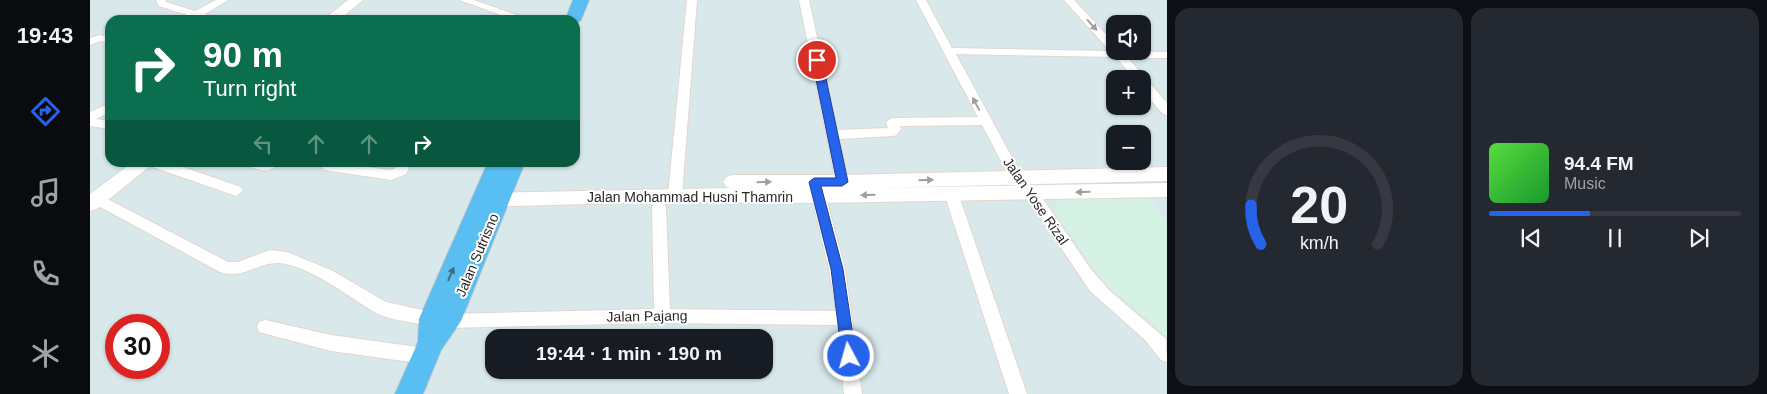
<!DOCTYPE html>
<meta charset="utf-8">
<style>
body{margin:0;font-family:Helvetica,sans-serif;background:#242831;color:#f1f3f6;height:100vh;display:flex;flex-direction:column;font-size:19px;white-space:nowrap}
*{box-sizing:border-box;margin:0}
p{font-size:16px;color:#9ea1a6}
.icon{flex:none;width:28px;height:28px;fill:none;stroke:currentColor;stroke-width:2;stroke-linecap:round;stroke-linejoin:round}
.map{position:relative;flex:1;overflow:hidden}
.side{display:flex;flex-direction:column;gap:8px;padding:8px;background:#0d0f14;width:600px}
.side>*{flex:none}
.hud{position:absolute;left:15px;top:15px;width:475px;height:152px;border-radius:15px;box-shadow:0 1px 4px #0004;background:#0b6e4f;color:#fff;overflow:hidden}
.buttons{position:absolute;left:1016px;top:15px;display:grid;gap:10px}
.buttons a{display:grid;place-items:center;width:45px;height:45px;border-radius:10px;background:#171b24;box-shadow:0 1px 4px #0004;font-size:25px}
.speed{position:absolute;left:15px;top:314px;display:flex;gap:10px;font-size:25px;font-weight:700;text-align:center}
.speed>*{display:grid;place-content:center;width:65px;height:65px;border-radius:50%;background:#171b24;box-shadow:0 1px 4px #0004;line-height:1}
.speed .limit{border:8px solid #d22;background:#fff;color:#111}
.pin{position:absolute;display:grid;place-items:center;width:42px;height:42px;color:#fff;margin:-21px;border:2px solid #fff;border-radius:50%;box-shadow:0 1px 5px #0007}
.me{position:absolute;width:55px;margin:-28px;rotate:354deg;stroke-linejoin:round;filter:drop-shadow(0 0 4px #0008)}
.turn{display:flex;align-items:center;gap:18px;height:105px;padding:0 15px;font-size:22px}
.turn .icon{width:65px;height:65px;stroke-width:2.5}
.turn b{display:block;font-size:35px;line-height:42px}
.lanes{display:flex;align-items:center;height:48px;padding:0 15px;background:#0003;justify-content:center;gap:25px;direction:ltr}
.lanes .off{opacity:.35}
.side .tile{flex:1;display:flex;flex-direction:column;justify-content:center;gap:8px;min-width:0;padding:0 18px;border-radius:15px;background:#242831}
.side .dial{align-items:center;gap:0}
.dial svg{height:130px;overflow:visible;fill:none;stroke:#363941;stroke-width:7;stroke-linecap:round;text-anchor:middle}
.dial text{fill:#f1f3f6;stroke:none}
.song{display:flex;align-items:center;gap:15px}
.cover{width:60px;height:60px;border-radius:8px;background:linear-gradient(135deg,hsl(110 70% 55%),hsl(130 70% 35%))}
.played{height:5px;border-radius:2px;background:linear-gradient(90deg,#2563eb 40%,#363941 40%)}
.keys{display:flex;justify-content:space-around;direction:ltr}
.side .tiles{flex:1;display:grid;gap:8px;grid-template-columns:repeat(2,1fr)}
.trip{position:absolute;left:395px;top:329px;width:288px;height:50px;border-radius:15px;background:#171b24;box-shadow:0 1px 4px #0004;font-weight:700;line-height:50px;text-align:center}
main{display:flex;flex:1;min-height:0}
.tabs{display:flex;flex-direction:column;width:90px;justify-content:space-around;align-items:center;background:#090b0e;color:#9ea1a6}
.tabs .icon{width:35px;height:35px}
.tabs .current{color:#2563eb}
.tabs b{font-size:22px;color:#f1f3f6}
.map>svg:first-child{display:block}
.medical{fill:#d6f2e5}
.lines{fill:none;stroke-linecap:round;stroke-linejoin:round}
.street-casing{stroke:#e2d6cf;stroke-width:2}
.secondary-casing{stroke:#e2d6cf;stroke-width:2}
.primary-casing{stroke:#c7c7c7;stroke-width:2}
.street{fill:#fff;fill-rule:evenodd}
.secondary{fill:#fff;fill-rule:evenodd}
.primary{fill:#59bef1;fill-rule:evenodd}
.oneway{fill:#9e9e9e}
.oneway2{fill:#3e6c82}
.route{fill:#2563eb;stroke:#184099}
.labels{text-anchor:middle;stroke-width:4;stroke-linejoin:round;paint-order:stroke}
.street-label{font-size:14px;fill:#282828;stroke:#fff}
</style>
<main>
<nav class="tabs">
<b>19:43</b>
<svg class="icon current" aria-label="directions" viewBox="0 0 24 24"><path d="M12 3l9 9-9 9-9-9zM9 14v-3h6M13 9l2 2-2 2"/></svg>
<svg class="icon" aria-label="music" viewBox="0 0 24 24"><path d="M9 18V5l10-2v13"/><circle cx="6" cy="18" r="3"/><circle cx="16" cy="16" r="3"/></svg>
<svg class="icon" aria-label="phone" viewBox="0 0 24 24"><path d="M5 4h4l2 5-3 2q2 4 5 5l2-3 5 2v4C11 20 4 13 5 4z"/></svg>
<svg class="icon" aria-label="climate" viewBox="0 0 24 24"><path d="M12 3v18M4 7l16 10M4 17L20 7"/></svg>
</nav>
<div class="map">
<svg width="1077" height="394" viewBox="0 0 1077 394">
<rect width="100%" height="100%" fill="#d9e9eb"/>
<path class="medical" d="M1057,197L1077,221V343L1061,321L1015,284L964,211L969,199Z"/>
<g class="lines">
<g class="street-casing">
<g id="street">
<path d="M66,0H76V2L105,11L126,0H138L115,14L128,20C107,20 89,12 69,6Z"/>
<path d="M369,0H384L441,20H426Z"/>
<path d="M597,0H607L592,195L585,200L578,195Z"/>
<path d="M709,0H719L747,130L798,128L796,122L802,118L888,117L826,0H836L862,48L1020,51L974,0H984L1025,44V51L1077,52V58H1038L1077,103V115L1073,114L1052,90V79H1044L1026,57L866,54L931,174L953,199L1000,268L1019,290L1076,339L1077,362L1071,360L1055,340L1000,291L943,206L921,180L892,125L810,126L811,129L807,135L803,136L749,139L761,193L754,198L749,197Z"/>
<path d="M10,35L20,37V43L11,41L0,45V38Z"/>
<path d="M20,103V112L6,119L20,121V129L0,126V112Z"/>
<path d="M56,162H78L151,187L153,191L146,196L57,165Z"/>
<path d="M153,162H189C180,176 168,169 154,165Z"/>
<path d="M241,162L300,170L306,168L309,162H322L316,174L301,180L234,170L232,167L234,164Z"/>
<path d="M726,181L733,186L755,269L772,394H754L748,325L572,323L358,328L352,326L350,321L352,316L358,314L564,309L562,207L564,203H574L576,207L580,309L746,311L739,269L719,186Z"/>
<path d="M861,188L868,193L937,394H919L854,193Z"/>
<path d="M8,194L138,262H148L180,250L197,252L241,270L296,302L342,312L348,314L350,319L348,324L342,326C327,323 299,320 286,313C257,296 229,272 196,264C172,258 154,281 130,272L3,203L1,199L3,195Z"/>
<path d="M175,320L241,335L335,348L341,350L343,356L341,362L335,364L241,351L169,332L167,327L169,322Z"/>
</g>
</g>
<g class="secondary-casing">
<g id="secondary">
<path d="M258,0H273L249,20H233Z"/>
<path d="M43,162H65L7,209L0,211V194Z"/>
<path d="M1077,167V181L780,188L1077,183V197L728,203L569,202L396,207L389,205L387,200L389,195L396,193L641,188L636,187L633,182L636,177L642,175H752Z"/>
</g>
</g>
<g class="primary-casing">
<g id="primary">
<path d="M483,0H499L491,20L485,24V20H475Z"/>
<path d="M398,162H435L371,321L351,350L333,394H305L328,342L329,319Z"/>
</g>
</g>
<use href="#street" class="street"/>
<use href="#secondary" class="secondary"/>
<use href="#primary" class="primary"/>
</g>
<defs><path id="oneway-solid" d="M-6-.8H1V-3.2L6.5 0L1 3.2V.8H-6Z" transform="scale(1.25)"/></defs>
<g class="oneway">
<use href="#oneway-solid" transform="translate(1002 25) rotate(48)"/>
<use href="#oneway-solid" transform="translate(886 104) rotate(-118)"/>
<use href="#oneway-solid" transform="translate(836 180) rotate(-2)"/>
<use href="#oneway-solid" transform="translate(674 182) rotate(-1)"/>
<use href="#oneway-solid" transform="translate(993 192) rotate(179)"/>
<use href="#oneway-solid" transform="translate(778 195) rotate(178)"/>
</g>
<use class="oneway2" href="#oneway-solid" transform="translate(361 274) rotate(-67)"/>
<path class="route" d="M727,57L732,60L758,182L752,186H731L753,269L766,356L764,361L759,363L754,361L752,356L741,269L719,182L724,178H746L722,60Z"/>
<g class="labels">
<g class="street-label">
<text x="600" y="202">Jalan Mohammad Husni Thamrin</text>
<text transform="translate(946 201) rotate(55)" y="5">Jalan Yose Rizal</text>
<text transform="translate(387 255) rotate(-67)" y="5">Jalan Sutrisno</text>
<text transform="translate(557 316) rotate(-1)" y="5">Jalan Pajang</text>
</g>
</g>
</svg>
<div class="buttons">
<a><svg class="icon" aria-label="sound" viewBox="0 0 24 24"><path d="M4 9h4l5-4v14l-5-4H4zM17 9q2 3 0 6"/></svg></a>
<a>+</a>
<a>−</a>
</div>
<div class="speed"><div class="limit">30</div></div>
<div class="pin" style="left:727px;top:60px;background:#d93025"><svg class="icon" aria-label="arrive" viewBox="0 0 24 24"><path d="M6 21V4h12l-3 4 3 4H6"/></svg></div>
<svg class="me" style="left:759px;top:356px" viewBox="-20 -20 40 40"><circle r="17" fill="#2563eb" stroke="#fff" stroke-width="3"/><path d="M0-11L8 9 0 5-8 9z" fill="#fff"/></svg>
<div class="trip">19:44 · 1 min · 190 m</div>
<div class="hud">
<div class="turn"><svg class="icon" aria-label="right" viewBox="0 0 24 24"><path d="M7 20v-9h11M14 6l5 5-5 5"/></svg><div><b>90 m</b>Turn right</div></div>
<div class="lanes"><svg class="icon off" aria-label="left" viewBox="0 0 24 24"><path d="M17 20v-9H6M10 6l-5 5 5 5"/></svg><svg class="icon off" aria-label="ahead" viewBox="0 0 24 24"><path d="M12 20V5M6 11l6-6 6 6"/></svg><svg class="icon off" aria-label="ahead" viewBox="0 0 24 24"><path d="M12 20V5M6 11l6-6 6 6"/></svg><svg class="icon" aria-label="right" viewBox="0 0 24 24"><path d="M7 20v-9h11M14 6l5 5-5 5"/></svg></div>
</div>
</div>
<section class="side">
<div class="tiles">
<div class="tile dial"><svg viewBox="0 0 100 80">
<path d="M14 69A42 42 0 1 1 86 69"/>
<path d="M14 69A42 42 0 0 1 8 45" stroke="#2563eb"/>
<text x="50" y="56" font-size="32" font-weight="700">20</text>
<text x="50" y="72" font-size="11">km/h</text>
</svg></div>
<div class="tile">
<div class="song"><i class="cover"></i><div><b>94.4 FM</b><p>Music</p></div></div>
<div class="played"></div>
<div class="keys"><svg class="icon" aria-label="previous" viewBox="0 0 24 24"><path d="M18 5L8 12l10 7zM5 5v14"/></svg><svg class="icon" aria-label="pause" viewBox="0 0 24 24"><path d="M8 5v14M16 5v14"/></svg><svg class="icon" aria-label="next" viewBox="0 0 24 24"><path d="M6 5l10 7-10 7zM19 5v14"/></svg></div>
</div>
</div>
</section>
</main>
